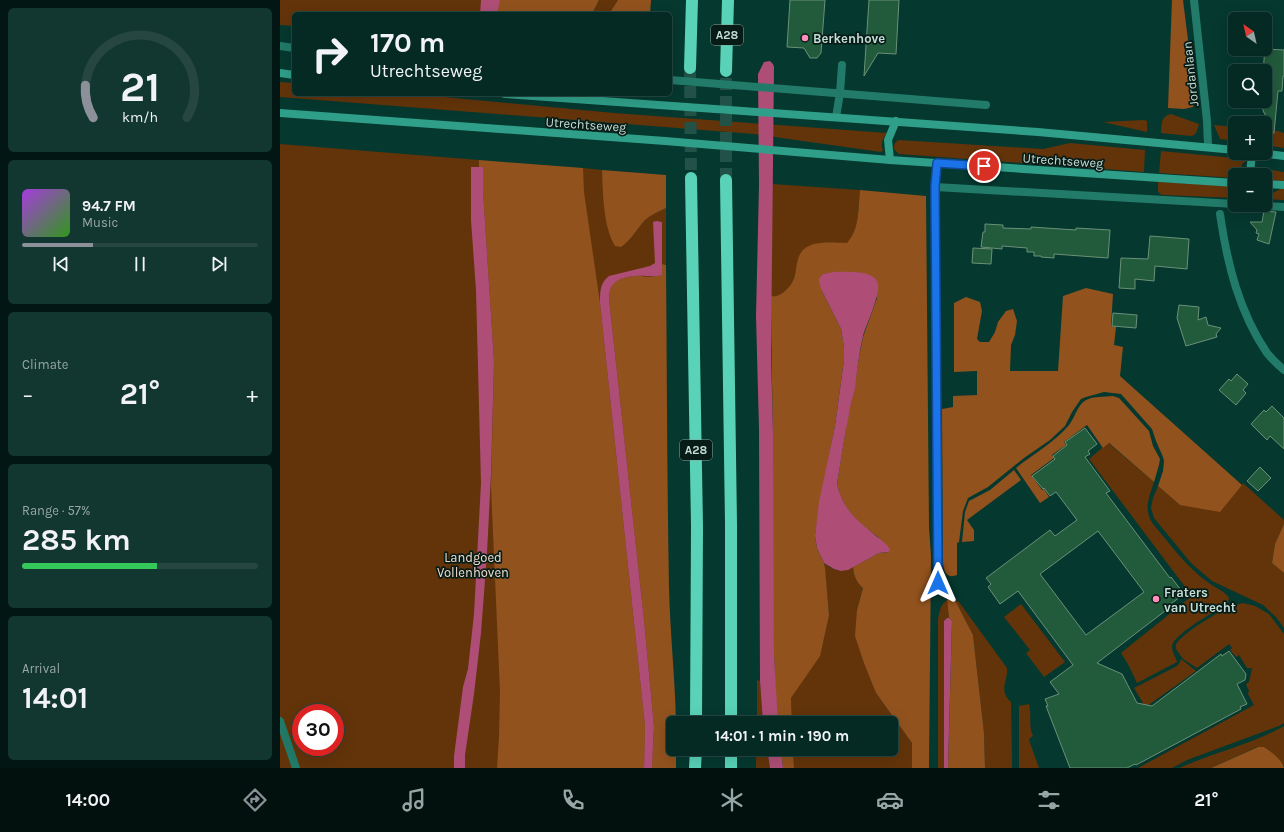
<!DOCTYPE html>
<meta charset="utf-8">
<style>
body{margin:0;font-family:Karla,sans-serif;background:#123630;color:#f1f3f6;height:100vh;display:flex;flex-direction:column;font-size:15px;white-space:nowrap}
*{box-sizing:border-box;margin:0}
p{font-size:13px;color:#97a7a6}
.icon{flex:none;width:22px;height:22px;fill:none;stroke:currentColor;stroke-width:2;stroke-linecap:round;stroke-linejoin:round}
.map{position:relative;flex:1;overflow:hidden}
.side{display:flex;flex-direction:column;gap:8px;padding:8px;background:#021713;width:280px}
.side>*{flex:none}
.hud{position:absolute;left:12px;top:12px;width:380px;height:84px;border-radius:6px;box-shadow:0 4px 16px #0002,0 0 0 1px #254641;background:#042a23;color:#f1f3f6;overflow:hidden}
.needle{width:26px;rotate:326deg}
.buttons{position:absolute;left:948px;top:12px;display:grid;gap:8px}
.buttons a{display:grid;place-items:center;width:44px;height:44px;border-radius:6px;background:#042a23;box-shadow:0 4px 16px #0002,0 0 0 1px #254641;font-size:20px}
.speed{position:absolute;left:12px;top:704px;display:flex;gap:8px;font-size:20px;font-weight:700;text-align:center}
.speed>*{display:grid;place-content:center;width:52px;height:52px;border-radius:50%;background:#042a23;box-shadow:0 4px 16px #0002,0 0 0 1px #254641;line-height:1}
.speed .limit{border:6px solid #d22;background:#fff;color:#111}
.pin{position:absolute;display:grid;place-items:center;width:34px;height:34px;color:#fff;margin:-17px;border:2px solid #fff;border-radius:50%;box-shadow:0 1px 4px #0007}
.me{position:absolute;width:44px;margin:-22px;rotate:0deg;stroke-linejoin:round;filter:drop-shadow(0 0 3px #0008)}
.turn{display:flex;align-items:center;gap:14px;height:84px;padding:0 12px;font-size:18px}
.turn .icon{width:52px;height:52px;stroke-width:2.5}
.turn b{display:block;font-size:28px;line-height:34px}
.big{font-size:30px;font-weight:700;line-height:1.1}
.side .widget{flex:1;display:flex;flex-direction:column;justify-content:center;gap:6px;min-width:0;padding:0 14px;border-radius:6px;background:#123630}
.side .dial{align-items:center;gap:0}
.dial svg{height:104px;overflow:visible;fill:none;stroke:#254641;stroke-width:7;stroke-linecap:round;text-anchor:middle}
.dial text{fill:#f1f3f6;stroke:none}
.song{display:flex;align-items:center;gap:12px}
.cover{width:48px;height:48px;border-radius:6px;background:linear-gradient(135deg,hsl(280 70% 55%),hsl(110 70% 35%))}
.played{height:4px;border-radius:2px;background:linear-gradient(90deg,#8c9099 30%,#254641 30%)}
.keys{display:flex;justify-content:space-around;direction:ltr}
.heat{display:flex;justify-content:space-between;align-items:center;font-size:22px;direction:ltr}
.charge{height:6px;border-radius:3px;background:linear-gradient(90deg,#34c759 57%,#254641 0)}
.trip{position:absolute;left:386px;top:716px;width:232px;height:40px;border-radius:6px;background:#042a23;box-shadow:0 4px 16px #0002,0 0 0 1px #254641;font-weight:700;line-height:40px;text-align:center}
.tabs{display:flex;height:64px;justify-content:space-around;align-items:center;background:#02110e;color:#97a7a6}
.tabs .icon{width:28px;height:28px}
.tabs .active{color:#8c9099}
.tabs b{font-size:18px;color:#f1f3f6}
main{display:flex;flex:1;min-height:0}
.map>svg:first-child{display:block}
.green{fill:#63340a;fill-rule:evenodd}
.forest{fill:#91521e}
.water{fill:#ae4e76}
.building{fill:#225b3c;stroke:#6b9078;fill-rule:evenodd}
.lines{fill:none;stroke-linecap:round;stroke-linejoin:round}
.highway-tunnel{stroke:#225148;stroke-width:12;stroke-dasharray:12 6;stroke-linecap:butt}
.lane{stroke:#227a68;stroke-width:8}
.street{stroke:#227a68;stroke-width:8}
.secondary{stroke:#2f9f89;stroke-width:8}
.highway{stroke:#59d2b8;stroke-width:12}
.route-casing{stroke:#114b97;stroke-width:10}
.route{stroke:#1a73e8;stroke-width:7}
.poi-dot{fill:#ff8eba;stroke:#081c17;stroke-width:1.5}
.labels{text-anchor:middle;stroke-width:3.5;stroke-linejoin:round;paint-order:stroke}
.shield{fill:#081c17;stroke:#8ca39d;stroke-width:1}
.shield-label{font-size:12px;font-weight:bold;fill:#c5ddd6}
.poi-label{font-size:13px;font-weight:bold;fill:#c5ddd6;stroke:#081c17;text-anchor:start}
.street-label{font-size:13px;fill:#c5ddd6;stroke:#081c17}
.park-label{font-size:13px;fill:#f3dccd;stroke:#081c17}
</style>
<main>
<section class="side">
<div class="widget dial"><svg viewBox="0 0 100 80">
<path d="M14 69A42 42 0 1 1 86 69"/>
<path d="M14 69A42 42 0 0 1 8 44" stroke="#8c9099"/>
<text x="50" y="56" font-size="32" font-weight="700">21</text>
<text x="50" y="72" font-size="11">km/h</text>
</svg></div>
<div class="widget">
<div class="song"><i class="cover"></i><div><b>94.7 FM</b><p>Music</p></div></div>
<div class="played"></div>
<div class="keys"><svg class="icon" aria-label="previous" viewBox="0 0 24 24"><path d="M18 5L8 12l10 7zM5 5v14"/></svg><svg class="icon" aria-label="pause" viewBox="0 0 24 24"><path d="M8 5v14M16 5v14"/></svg><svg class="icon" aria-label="next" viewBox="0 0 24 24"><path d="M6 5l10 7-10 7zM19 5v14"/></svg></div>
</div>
<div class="widget"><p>Climate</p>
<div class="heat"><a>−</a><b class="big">21°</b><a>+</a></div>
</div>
<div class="widget"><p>Range · 57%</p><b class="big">285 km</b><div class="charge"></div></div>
<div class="widget"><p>Arrival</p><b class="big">14:01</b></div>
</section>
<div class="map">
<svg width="1004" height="768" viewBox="0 0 1004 768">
<rect width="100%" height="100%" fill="#05382f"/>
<g class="green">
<path d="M0,0H208L206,14H14V26L0,25Z"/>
<path d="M319,0H338L329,14H312Z"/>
<path d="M0,82L14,83V94H133L334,113L607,133C603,138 600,144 603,150L601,152L474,134L0,97Z"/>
<path d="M891,114L919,124C917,130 917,135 911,136L881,133C882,124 880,117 891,114Z"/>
<path d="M864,120L867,121V132L823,122Z"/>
<path d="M934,125L955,127V141L940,139Z"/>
<path d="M985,130L998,131L1004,133V148L985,145Z"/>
<path d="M619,140L763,149L790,143L865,150L864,172L619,154L614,149C614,144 615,142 619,140Z"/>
<path d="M0,144L199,160V167H192V169L303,177V168L322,170L323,178L378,212L386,208V265L382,264V222L378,221L388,768H0ZM21,713H55V747H21Z"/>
<path d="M881,151L965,159L966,161L962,164L961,175H955V178L879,173Z"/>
<path d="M986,169L1004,172V181L985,180V175L980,174L982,170Z"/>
<path d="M878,182L955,186V198L883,195L880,194L878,191Z"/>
<path d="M492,184L580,190C578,208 580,229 568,243H553L518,259C516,273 512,299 491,296Z"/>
<path d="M1002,188H1004V200L985,199V193H993Z"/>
<path d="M828,443L874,482C869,498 863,509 873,524C890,544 907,568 929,583C935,588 945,591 949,598L948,603C938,610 891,635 892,647C892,652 896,657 897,662L857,683L849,666L841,653L912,596L809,459Z"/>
<path d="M963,483L1004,520V524L995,544L992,563L1004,573V628L996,617L983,605L932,581L911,563L874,518L871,508L873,498L878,486L900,505L962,485Z"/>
<path d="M544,563C555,571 561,573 573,567C574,576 576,582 583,588L577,610L596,693L632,743V768H514L513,749H611V723H512L511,698L522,681L549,615Z"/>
<path d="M667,600L669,618H667L664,621V768H658V619C660,611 660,605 667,600Z"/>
<path d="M675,600L679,602L727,668C728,682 718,690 731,702L732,768H705L704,733L693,635Z"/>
<path d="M963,603L975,606L989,614L1004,634V723L999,726L907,760L892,768H858L974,705L968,694L969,691L966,684L969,682L972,668H967L959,655L956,657L950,650L952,648L949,644L917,668L903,659L896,649C896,646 895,645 897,643C905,631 948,605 963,603Z"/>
<path d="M741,604L785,662L764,677L746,653L750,650L724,617Z"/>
<path d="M901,659L916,671L863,709L860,706L863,703L854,688L897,666L900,662Z"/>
<path d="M477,680L480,681L483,723H477Z"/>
<path d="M749,704C752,715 748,726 753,736L750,738L749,740L759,768H739V706Z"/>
<path d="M1004,726V766L997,757L984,747H977L931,768H899C933,753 973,744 1004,726Z"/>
<path d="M476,749H487L490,768H476Z"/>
</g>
<g class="forest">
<path d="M208,0H319L312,14H206Z"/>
<path d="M338,0H371L370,14H329Z"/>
<path d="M892,0H903L915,96L913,107L904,109L888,108Z"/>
<path d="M199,160L303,168L304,192L320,303L365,726L364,768H217L219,736L220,692L211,487L214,362L203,190V167H199Z"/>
<path d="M322,170L386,175V208C378,212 370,215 364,221C356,230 351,240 341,247L335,246C323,226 323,193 322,170Z"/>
<path d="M580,190L646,196L649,527L651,556L649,768H632V743L596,693L584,663L575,636L577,610L583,588C576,582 574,576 573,567L599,553L609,552L598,537L578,522L566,507L560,495L557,484L568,415L574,389L579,357L583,337L597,298L582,273L567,272L543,274L542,291L561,329L564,347V360L555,426L540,502L535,536L537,548L544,563L545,568L549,615L540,656L511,698L512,723H498L497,716C491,633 493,549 493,465C493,409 491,352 491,296C496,297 501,295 505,291C521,278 512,262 523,250C533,240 554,243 567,243C580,229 578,208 580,190Z"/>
<path d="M382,264L386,265C387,372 387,479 389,587C390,632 395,678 396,723H393V749H396V768H372L374,727L364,620L329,299C329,282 340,277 356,276C360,275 365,277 369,277C373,277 378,275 382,275Z"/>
<path d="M806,288L833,294L831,326L836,327L834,345L843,347L840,376L962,485L940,512L900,505L878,486L883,471L884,461L883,457L876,441L872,429L841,394L824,392L806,397L801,399L792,412L785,426L770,440L744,458L708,487L688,498L683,511L679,542L677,543V575C667,579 664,572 663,563L662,409L673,407V396L697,395V371L674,372V303L686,297L700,302L702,311L697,339L700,342H709L715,332L718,322L726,311L733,309L737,321L735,335L731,345L730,371H778L783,296Z"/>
<path d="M833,396L839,398L869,431L873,446L880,459L879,465L874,482L829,443L823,448L807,425L784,442L786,445L772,455L774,458L751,475L762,490L764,489L769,497L760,503L736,468C753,454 774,443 789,425C795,418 797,405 806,400C814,396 824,397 833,396Z"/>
<path d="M734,470L741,480L687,520L694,530V541L682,542L685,512L689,501L710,490Z"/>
<path d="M1004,524V573L992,563L995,544Z"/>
<path d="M672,599L675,600L693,635L704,733L705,768H668L672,621L669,618L667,600Z"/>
<path d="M978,747H984C991,752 1002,759 1004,768H931Z"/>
<path d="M501,749H513L514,768H503Z"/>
</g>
<g class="water">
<path d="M201,0H220L217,14H200Z"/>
<path d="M490,61L493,64L494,67L491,353L493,435L494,655L498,723H483L480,681L479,429L476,316L479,185L478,74L484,62Z"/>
<path d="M191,167H203V190L214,362L211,474L207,553L201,633L194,694L185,755V768H174V756L183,687L188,669L194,614L201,483L196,290L191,220Z"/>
<path d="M377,221L382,222V275C371,278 366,275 356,276C340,277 329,282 329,299L364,620L374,727L372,768H364L365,726L320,303C320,291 320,283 329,276L370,266L375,263L373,222Z"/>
<path d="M554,272C566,272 591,270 597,281C603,290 586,325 583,336C579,353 577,370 575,388C573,397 570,405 569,414C564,437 561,461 557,484C565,517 585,525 608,546L610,551L608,552L599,553L568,570L561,571L554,569L544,563L537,548L535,536L539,502L555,426L564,360V347L561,329L542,291L539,282V279L543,274Z"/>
<path d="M667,618H669L672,621L668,768H664V621Z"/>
<path d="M487,749H501L503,768H490Z"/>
</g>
<g class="building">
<path d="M510,0H545L541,53L537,58H530L524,48L507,47Z"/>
<path d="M589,0H619L616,54L598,53L584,76Z"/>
<path d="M985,49L1004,50V76H1003L1002,91H998L994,133H985V113H984L980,101H985V71H983Z"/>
<path d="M984,211L996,212L989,244L977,240L979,234L976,233L977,230L970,222H982Z"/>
<path d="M705,224L723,225V228L751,229V227L796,230V228L830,230L828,258L774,254V258L761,257V256H754V252H747V248L722,246V249L701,247L703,232H705Z"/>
<path d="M870,236L909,239L907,269L875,266L874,281L855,279V289L839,288L841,258L868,259Z"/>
<path d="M693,248L712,249L711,264L692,263Z"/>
<path d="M899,305L919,307L918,320L926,317L928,325L941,328L936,334L937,337L906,346L897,318Z"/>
<path d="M833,313L857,315L856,328L832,326Z"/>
<path d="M957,374L968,384L963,390L966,393L956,405L939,390L949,379L951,381Z"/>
<path d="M992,406L1004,418V449L990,436L987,440L971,424L984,410L986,412Z"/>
<path d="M805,428L817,444L808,451L810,454L805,457L830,491L826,493L890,578L891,577L904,594L888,606L889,608L817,663L842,674L857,703L872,706L941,654L942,656L949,651L966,674L965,680L957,684L967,704L960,707L961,709L856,765L855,764L847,768H790L766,706H768L765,699L779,694L770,682L793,665L738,591L720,604L708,587L711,584L706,578L770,530L775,536L797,520L776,492L770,496L764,488L763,489L752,476L775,459L773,456L787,445L785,442ZM818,531L864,592L806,635L760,574Z"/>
<path d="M980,467L991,478L978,491L967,481Z"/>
</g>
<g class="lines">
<g class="highway-tunnel">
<path d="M410,68L411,178"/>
<path d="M446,180V71"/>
</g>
<g class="lane">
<path d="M556,117L560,93L562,65"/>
<path d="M0,721L16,768"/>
</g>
<g class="street">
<path d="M914,0L927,121L928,146"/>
<path d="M0,46L14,48"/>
<path d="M390,80L706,105"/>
<path d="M657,163L655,187L658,583"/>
<path d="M655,187L955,204"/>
<path d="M969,205L1004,207"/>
<path d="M940,214C947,263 959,312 987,353C992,359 998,365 1004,370"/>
</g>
<g class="secondary">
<path d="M0,73L14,75"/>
<path d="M225,94L758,132L955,150"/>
<path d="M0,113L385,141L610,160L955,183"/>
<path d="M981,153L1004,156"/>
<path d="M610,160L608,140L616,121"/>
<path d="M970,175L972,153"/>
<path d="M985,184L1004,185"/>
</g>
<g class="highway">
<path d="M410,68L412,0"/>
<path d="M446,71L448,0"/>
<path d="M411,178L417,526L416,723"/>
<path d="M446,180L451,524V723"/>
<path d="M415,768L416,749"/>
<path d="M451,768V749"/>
</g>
</g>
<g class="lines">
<g class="route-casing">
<path id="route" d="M658,583L655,187L657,163L704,166"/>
</g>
<use href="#route" class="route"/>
</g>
<g class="poi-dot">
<circle cx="525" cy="38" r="4"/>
<circle cx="876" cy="599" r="4"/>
</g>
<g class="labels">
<g class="shield">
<rect x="431" y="25" width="32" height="20" rx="3"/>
<rect x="400" y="440" width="32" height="20" rx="3"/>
</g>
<g class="shield-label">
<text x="447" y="39">A28</text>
<text x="416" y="454">A28</text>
</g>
<g class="poi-label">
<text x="533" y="43">Berkenhove</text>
<text x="884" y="597">Fraters<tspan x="884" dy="15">van Utrecht</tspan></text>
</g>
<g class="street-label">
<text transform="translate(910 74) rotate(-96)" y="5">Jordanlaan</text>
<text transform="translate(306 124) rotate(4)" y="5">Utrechtseweg</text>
<text transform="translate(783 160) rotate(4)" y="5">Utrechtseweg</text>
</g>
<g class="park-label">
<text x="193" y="562">Landgoed<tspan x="193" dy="15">Vollenhoven</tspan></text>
</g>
</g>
</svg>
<div class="buttons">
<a><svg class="needle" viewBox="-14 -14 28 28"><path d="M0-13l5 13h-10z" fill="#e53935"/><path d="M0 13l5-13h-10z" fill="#97a7a6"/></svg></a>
<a><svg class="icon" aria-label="search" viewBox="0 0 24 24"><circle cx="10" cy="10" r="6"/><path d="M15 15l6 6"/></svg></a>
<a>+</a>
<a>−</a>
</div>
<div class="speed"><div class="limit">30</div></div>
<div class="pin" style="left:704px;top:166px;background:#d93025"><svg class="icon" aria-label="arrive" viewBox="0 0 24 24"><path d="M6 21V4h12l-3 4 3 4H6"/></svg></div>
<svg class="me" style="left:658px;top:583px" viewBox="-20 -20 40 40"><path d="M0-17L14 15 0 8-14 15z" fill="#1a73e8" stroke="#fff" stroke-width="4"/></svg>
<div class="trip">14:01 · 1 min · 190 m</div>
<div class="hud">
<div class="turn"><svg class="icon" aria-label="right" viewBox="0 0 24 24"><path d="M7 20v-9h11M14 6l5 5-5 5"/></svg><div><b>170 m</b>Utrechtseweg</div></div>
</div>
</div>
</main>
<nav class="tabs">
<b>14:00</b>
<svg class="icon active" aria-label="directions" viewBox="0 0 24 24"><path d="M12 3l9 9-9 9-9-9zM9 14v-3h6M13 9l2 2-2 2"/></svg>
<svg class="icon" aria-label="music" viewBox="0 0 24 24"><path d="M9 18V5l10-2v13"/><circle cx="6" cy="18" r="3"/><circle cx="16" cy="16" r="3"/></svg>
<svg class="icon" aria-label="phone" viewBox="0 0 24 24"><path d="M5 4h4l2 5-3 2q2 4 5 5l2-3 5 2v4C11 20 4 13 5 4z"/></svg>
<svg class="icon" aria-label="climate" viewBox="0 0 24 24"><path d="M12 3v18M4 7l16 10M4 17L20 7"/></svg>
<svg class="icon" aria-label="car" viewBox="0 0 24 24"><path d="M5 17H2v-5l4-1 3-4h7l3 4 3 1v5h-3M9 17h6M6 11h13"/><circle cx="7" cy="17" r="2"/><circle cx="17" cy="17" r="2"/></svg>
<svg class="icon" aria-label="filters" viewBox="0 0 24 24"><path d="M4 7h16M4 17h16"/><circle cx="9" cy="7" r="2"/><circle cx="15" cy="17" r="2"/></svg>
<b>21°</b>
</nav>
